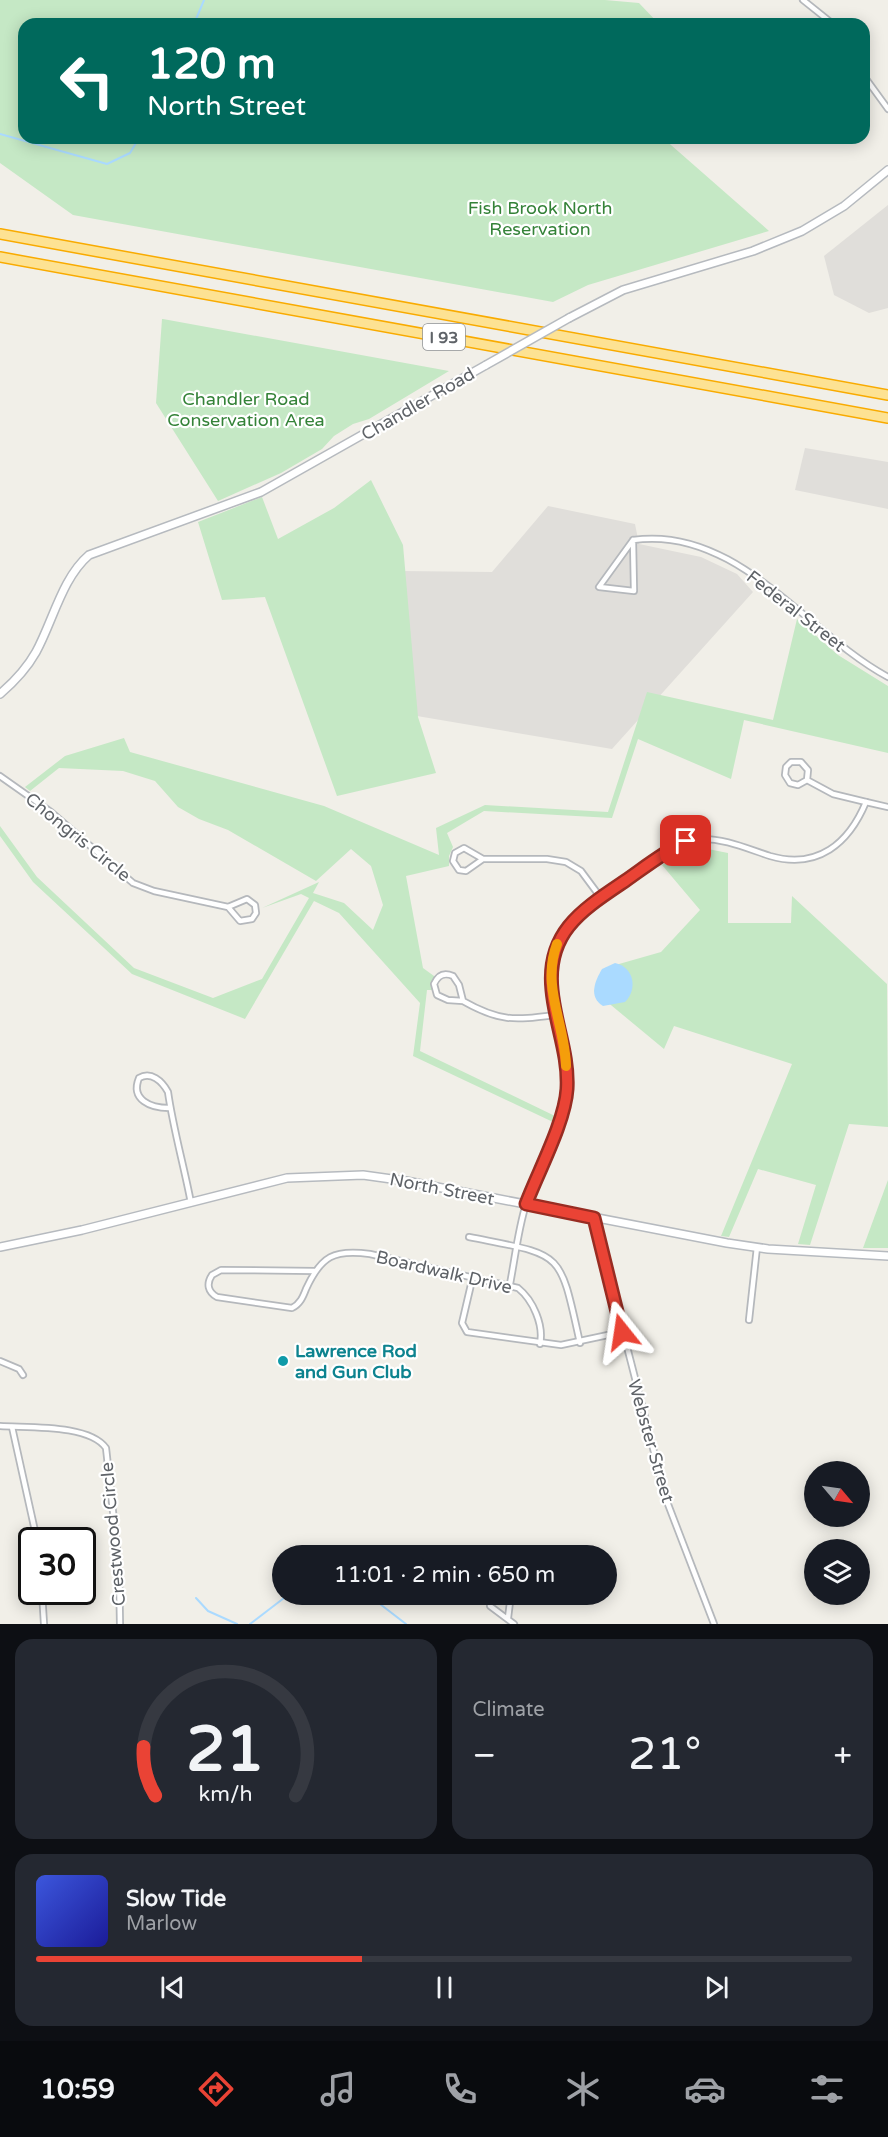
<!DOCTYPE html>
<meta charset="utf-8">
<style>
body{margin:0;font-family:"Varela Round",sans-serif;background:#242831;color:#f1f3f6;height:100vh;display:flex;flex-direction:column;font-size:22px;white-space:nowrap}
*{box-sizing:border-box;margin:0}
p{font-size:20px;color:#9ea1a6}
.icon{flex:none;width:33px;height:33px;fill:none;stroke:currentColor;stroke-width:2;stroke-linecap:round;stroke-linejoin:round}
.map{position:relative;height:1624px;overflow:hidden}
.drawer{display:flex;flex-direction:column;gap:15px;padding:15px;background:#0d0f14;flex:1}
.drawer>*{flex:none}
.hud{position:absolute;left:18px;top:18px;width:852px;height:126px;border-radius:18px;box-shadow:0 3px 15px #0003;background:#00695c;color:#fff;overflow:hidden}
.needle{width:39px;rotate:119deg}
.tools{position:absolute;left:804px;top:1461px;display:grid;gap:12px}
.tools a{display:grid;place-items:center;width:66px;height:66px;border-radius:50%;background:#171b24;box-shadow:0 3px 15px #0003;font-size:30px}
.speed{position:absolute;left:18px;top:1527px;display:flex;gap:12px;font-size:30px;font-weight:700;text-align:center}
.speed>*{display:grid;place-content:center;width:78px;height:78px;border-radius:50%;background:#171b24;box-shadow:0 3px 15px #0003;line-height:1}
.speed .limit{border:3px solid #111;border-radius:9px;background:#fff;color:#111}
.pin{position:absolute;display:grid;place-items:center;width:51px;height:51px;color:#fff;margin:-26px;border-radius:12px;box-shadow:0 3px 9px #0006}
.me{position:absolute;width:66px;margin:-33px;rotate:345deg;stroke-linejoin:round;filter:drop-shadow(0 0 4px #0008)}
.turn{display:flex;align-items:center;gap:21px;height:126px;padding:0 30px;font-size:27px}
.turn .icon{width:78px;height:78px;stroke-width:2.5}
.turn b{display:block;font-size:42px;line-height:51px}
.big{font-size:45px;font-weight:600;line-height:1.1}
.drawer .tile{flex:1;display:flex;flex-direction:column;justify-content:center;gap:9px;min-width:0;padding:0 21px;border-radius:18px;background:#242831}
.drawer .dial{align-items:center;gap:0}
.dial svg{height:156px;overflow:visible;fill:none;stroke:#363941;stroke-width:7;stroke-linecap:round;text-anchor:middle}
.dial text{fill:#f1f3f6;stroke:none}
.song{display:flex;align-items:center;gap:18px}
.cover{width:72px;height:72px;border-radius:9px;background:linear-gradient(135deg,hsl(230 70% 55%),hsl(240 70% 35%))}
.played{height:6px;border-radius:3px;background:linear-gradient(90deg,#ea4335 40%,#363941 40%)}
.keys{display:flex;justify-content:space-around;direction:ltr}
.heat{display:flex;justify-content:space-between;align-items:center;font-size:33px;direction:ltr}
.drawer .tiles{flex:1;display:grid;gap:15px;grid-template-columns:1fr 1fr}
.tile:last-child{grid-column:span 2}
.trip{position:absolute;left:272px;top:1545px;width:345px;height:60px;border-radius:30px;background:#171b24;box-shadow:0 3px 15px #0003;font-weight:600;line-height:60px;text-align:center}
.dock{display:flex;height:96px;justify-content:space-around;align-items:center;background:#090b0e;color:#9ea1a6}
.dock .icon{width:42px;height:42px}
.dock .current{color:#ea4335}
.dock b{font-size:27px;color:#f1f3f6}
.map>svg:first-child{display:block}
.industrial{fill:#e0deda}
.green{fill:#c5e8c5}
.water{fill:#aadaff}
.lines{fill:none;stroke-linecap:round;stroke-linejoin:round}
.stream{stroke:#aadaff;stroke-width:2}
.street-casing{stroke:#b5b8bc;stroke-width:8}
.secondary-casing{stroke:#b6babf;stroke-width:10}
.highway-casing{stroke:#f9ab00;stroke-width:12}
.street{stroke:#fff;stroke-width:4.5}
.secondary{stroke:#fff;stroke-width:7}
.highway{stroke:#fde293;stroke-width:9}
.secondary-bridge-casing{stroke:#b6babf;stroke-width:10;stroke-linecap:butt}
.secondary-bridge{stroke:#fff;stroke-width:7}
.route-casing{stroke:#982c22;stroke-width:15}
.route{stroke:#ea4335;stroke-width:10}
.slow{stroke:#f59e0b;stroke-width:10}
.culture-dot{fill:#0f9aa8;stroke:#fff;stroke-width:2}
.labels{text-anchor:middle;stroke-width:4.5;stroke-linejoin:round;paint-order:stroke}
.shield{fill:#fff;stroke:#8f9295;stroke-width:1.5}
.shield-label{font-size:16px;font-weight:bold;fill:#5f6368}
.park-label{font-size:18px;fill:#348238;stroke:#fff}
.street-label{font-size:18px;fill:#5f6368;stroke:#fff}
.culture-label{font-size:18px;font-weight:bold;fill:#0d838f;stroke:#fff;text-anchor:start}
</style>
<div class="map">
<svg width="888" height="1624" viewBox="0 0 888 1624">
<rect width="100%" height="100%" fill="#f1efe8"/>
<g class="industrial">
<path d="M888,205V308L869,313L834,295L824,256Z"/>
<path d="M805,448L888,462V509L795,490Z"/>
<path d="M548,506L635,524L639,544L701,557L737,574L753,592L612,749L417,716L402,571L492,572Z"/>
</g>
<g class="green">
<path d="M0,0H605L639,3L659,24H24V138H663L769,231L588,285L553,302L73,215L0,163Z"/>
<path d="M162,319H163L449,371L369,419L353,424L334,436L322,449L281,473L218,501L156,403Z"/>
<path d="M371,480L403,545L418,717L436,773L337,796L265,597L222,600L198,522L262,497L278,539L334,508Z"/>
<path d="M797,619L838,655L888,686V753L744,720L731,779L638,739L612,818L484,811L447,833L453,847L449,856V866L406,876L423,968L434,976L432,990H427L420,1051L555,1116L553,1122L413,1056L420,1003L339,913L314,901L245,1019L132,974L33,882L0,836V826L37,877L134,968L213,998L262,979L309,898L301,894L262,908L319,882L313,893L344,903L373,930L383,905L371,866L351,849L316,881L228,830L199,819L178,807L155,781L123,771L59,768L30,791L25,787L65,756L124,738L130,752L324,806L439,855L436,828L485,805L608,812L647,692L773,720Z"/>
<path d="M708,849L728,853V923H791L792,896L887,984L888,1127L849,1124L810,1245L798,1244L816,1185L758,1169L729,1237L721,1236L792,1064L674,1026L664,1049L594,991L605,968L661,952L700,910L662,865L681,854Z"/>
<path d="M888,1180V1248H863Z"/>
</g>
<path class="water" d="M615,963C634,967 638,989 625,1002L603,1006C588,997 595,981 602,969Z"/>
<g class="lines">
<g class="stream">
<path d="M194,24L204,0"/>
<path d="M0,134L107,164L130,153L139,138"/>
<path d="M367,1594L406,1624"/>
<path d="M196,1598L208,1611L237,1624"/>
<path d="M250,1624L284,1598L298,1594"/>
</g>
<g class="street-casing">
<g id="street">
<path d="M803,0L833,24"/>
<path d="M864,76L888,109"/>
<path d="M633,540L599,587L634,591L633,540C737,525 806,633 888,677"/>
<path d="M0,776L51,812L133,883L154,891L228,907L247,899L255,905L256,913L252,919L240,921L228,907"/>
<path d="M807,780L798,785L790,783L785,775L786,767L791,762H801L808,770L807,780L833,794L866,802"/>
<path d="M483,859L466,871L459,870L453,861L455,853L464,848L483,859H547L566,862L581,871L601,898"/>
<path d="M463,1001L448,1000L437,995L434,984C438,975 444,972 453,976L459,985L463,1001C500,1022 514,1020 555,1015"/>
<path d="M169,1108C151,1108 130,1100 139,1078C151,1071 162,1081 168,1092C173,1128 184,1166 191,1203"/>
<path d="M594,1218L666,1499L714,1624"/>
<path d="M469,1237C564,1256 559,1248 580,1343"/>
<path d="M315,1271L221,1270L212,1275C206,1284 208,1292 217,1297L292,1308C300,1304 303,1297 306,1289C321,1256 334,1249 370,1254L518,1288C533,1300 544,1325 540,1344"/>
<path d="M473,1276L462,1323L467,1332L561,1345L622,1332"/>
<path d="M510,1284C515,1258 518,1230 526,1204C537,1166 565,1128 567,1088C569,1037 533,980 563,933C578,908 672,841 700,839C724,838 748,849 770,856C818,870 849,843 866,802L888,807"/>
<path d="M749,1320L757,1247"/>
<path d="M0,1361L19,1369L23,1375"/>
<path d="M0,1426C28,1428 89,1424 106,1448L119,1566L120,1624"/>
<path d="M12,1427L37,1540"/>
<path d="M42,1592L44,1624"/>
<path d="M491,1594L490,1606L514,1624"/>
<path d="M508,1618L510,1602L508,1594"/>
</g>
</g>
<g class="secondary-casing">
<g id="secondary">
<path d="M569,318L623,290L753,251L802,231L844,206L888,170"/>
<path d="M0,694C14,682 27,668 36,652C53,621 62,578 89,555L261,492L486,365"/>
<path d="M0,1247L82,1230L287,1178L363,1175L406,1181L727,1243L768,1249L888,1256"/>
</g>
</g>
<g class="highway-casing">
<g id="highway">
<path d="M0,234L888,395"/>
<path d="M0,257L888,418"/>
</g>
</g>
<use href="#street" class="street"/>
<use href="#secondary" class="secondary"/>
<use href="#highway" class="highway"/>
<g class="secondary-bridge-casing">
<path id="secondary-bridge" d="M486,365L569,318"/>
</g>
<use href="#secondary-bridge" class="secondary-bridge"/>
</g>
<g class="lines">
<g class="route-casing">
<path id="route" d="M622,1332L594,1218L526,1204C538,1172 565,1122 567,1089C569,1054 555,1024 552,990C546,932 582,910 625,881C645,867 664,852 686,841"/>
</g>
<use href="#route" class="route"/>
<path class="slow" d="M557,944C541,986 565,1024 566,1066"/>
</g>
<circle class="culture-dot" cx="283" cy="1361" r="6"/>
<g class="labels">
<rect class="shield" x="423" y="324" width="42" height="26" rx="4.5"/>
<g class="shield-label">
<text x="444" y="343">I 93</text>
</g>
<g class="park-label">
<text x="540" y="214">Fish Brook North<tspan x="540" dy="21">Reservation</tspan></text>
<text x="246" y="405">Chandler Road<tspan x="246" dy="21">Conservation Area</tspan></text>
</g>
<g class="street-label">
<text transform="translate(418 404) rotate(-30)" y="6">Chandler Road</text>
<text transform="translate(796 611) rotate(38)" y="6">Federal Street</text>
<text transform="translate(78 837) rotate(39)" y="6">Chongris Circle</text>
<text transform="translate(442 1189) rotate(11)" y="6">North Street</text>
<text transform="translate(444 1272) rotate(13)" y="6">Boardwalk Drive</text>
<text transform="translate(651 1441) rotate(74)" y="6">Webster Street</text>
<text transform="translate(113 1534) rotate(-95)" y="6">Crestwood Circle</text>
</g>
<g class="culture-label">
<text x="295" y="1357">Lawrence Rod<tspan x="295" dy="21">and Gun Club</tspan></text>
</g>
</g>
</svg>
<div class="tools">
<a><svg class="needle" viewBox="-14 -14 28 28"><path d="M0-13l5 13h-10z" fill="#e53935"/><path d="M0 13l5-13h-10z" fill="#9ea1a6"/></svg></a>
<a><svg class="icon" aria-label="layers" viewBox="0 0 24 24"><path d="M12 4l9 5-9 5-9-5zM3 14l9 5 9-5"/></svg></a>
</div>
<div class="speed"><div class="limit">30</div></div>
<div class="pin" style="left:686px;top:841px;background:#d93025"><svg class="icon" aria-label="arrive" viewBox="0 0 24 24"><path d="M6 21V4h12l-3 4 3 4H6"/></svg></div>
<svg class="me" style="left:622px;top:1332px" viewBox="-20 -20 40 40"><path d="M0-17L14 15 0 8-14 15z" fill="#ea4335" stroke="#fff" stroke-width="4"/></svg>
<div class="trip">11:01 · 2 min · 650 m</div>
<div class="hud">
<div class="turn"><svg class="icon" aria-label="left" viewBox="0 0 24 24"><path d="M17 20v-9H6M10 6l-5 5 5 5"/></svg><div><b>120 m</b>North Street</div></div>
</div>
</div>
<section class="drawer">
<div class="tiles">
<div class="tile dial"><svg viewBox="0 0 100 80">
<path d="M14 69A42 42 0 1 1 86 69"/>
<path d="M14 69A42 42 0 0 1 8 44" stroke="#ea4335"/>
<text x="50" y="56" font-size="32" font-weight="700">21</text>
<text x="50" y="72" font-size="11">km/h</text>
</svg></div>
<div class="tile"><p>Climate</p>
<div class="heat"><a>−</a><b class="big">21°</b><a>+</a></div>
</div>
<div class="tile">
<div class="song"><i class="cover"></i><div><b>Slow Tide</b><p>Marlow</p></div></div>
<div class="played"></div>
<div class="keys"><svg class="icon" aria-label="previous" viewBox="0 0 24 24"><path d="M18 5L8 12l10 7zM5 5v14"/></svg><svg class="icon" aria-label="pause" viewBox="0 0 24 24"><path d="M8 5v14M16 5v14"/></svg><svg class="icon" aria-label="next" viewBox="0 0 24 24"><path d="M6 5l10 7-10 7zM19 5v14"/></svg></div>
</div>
</div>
</section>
<nav class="dock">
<b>10:59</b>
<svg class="icon current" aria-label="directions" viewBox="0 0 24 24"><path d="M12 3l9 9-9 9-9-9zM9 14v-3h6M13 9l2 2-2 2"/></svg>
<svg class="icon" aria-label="music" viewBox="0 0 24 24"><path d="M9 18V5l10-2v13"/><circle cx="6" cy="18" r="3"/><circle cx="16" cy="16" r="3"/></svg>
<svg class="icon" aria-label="phone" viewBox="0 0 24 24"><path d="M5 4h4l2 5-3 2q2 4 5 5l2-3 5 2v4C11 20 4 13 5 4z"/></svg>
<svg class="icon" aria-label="climate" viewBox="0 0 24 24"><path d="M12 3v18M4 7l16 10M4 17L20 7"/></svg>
<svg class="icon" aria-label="car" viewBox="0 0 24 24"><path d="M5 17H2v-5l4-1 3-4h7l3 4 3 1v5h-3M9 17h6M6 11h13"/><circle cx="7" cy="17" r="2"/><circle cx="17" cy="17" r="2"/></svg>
<svg class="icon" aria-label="filters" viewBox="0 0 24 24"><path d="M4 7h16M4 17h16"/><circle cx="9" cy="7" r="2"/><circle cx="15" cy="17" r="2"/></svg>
</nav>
